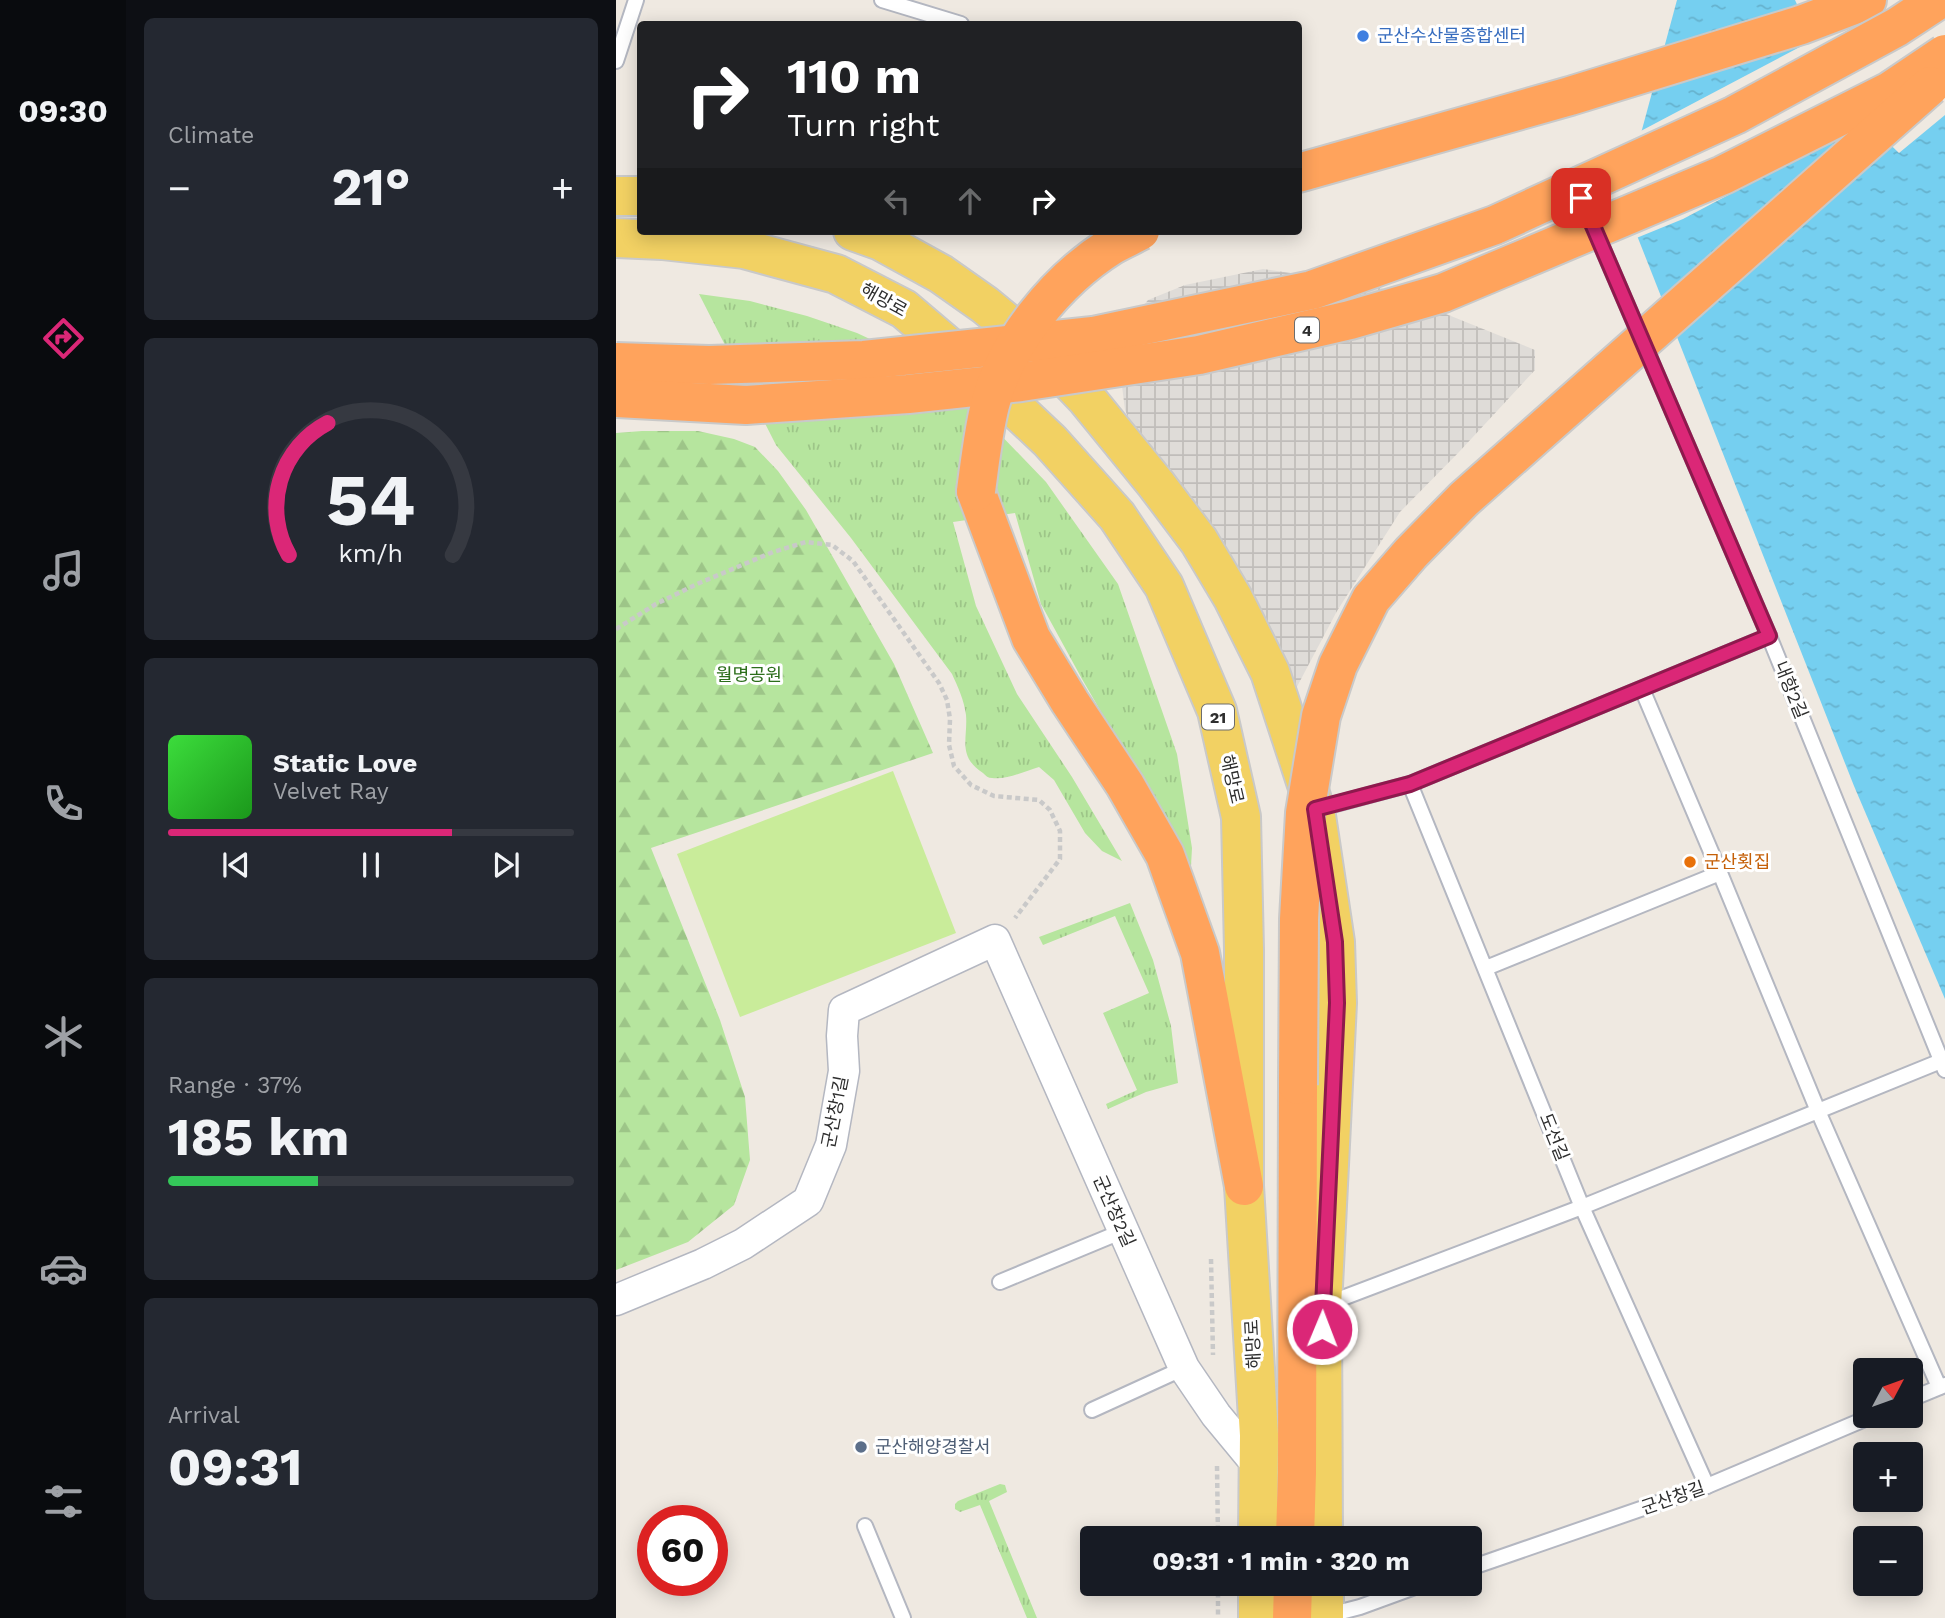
<!DOCTYPE html>
<meta charset="utf-8">
<style>
body{margin:0;font-family:"Work Sans","Noto Sans KR",sans-serif;background:#242831;color:#f1f3f6;height:100vh;display:flex;flex-direction:column;font-size:26px;white-space:nowrap}
*{box-sizing:border-box;margin:0}
p{font-size:23px;color:#9ea1a6}
.icon{flex:none;width:38px;height:38px;fill:none;stroke:currentColor;stroke-width:2;stroke-linecap:round;stroke-linejoin:round}
.map{position:relative;flex:1;overflow:hidden}
.sheet{display:flex;flex-direction:column;gap:18px;padding:18px;background:#0d0f14;width:490px}
.sheet>*{flex:none}
.top-card{position:absolute;left:21px;top:21px;width:665px;height:214px;border-radius:7px;box-shadow:0 4px 18px #0003;background:#202124;color:#fff;overflow:hidden}
.needle{width:46px;rotate:49deg}
.controls{position:absolute;left:1237px;top:1358px;display:grid;gap:14px}
.controls a{display:grid;place-items:center;width:70px;height:70px;border-radius:7px;background:#171b24;box-shadow:0 4px 18px #0003;font-size:35px}
.speed{position:absolute;left:21px;top:1505px;display:flex;gap:14px;font-size:35px;font-weight:700;text-align:center}
.speed>*{display:grid;place-content:center;width:91px;height:91px;border-radius:50%;background:#171b24;box-shadow:0 4px 18px #0003;line-height:1}
.speed .limit{border:10px solid #d22;background:#fff;color:#111}
.pin{position:absolute;display:grid;place-items:center;width:60px;height:60px;color:#fff;margin:-30px;border-radius:14px;box-shadow:0 4px 10px #0006}
.me{position:absolute;width:77px;margin:-38px;rotate:1deg;stroke-linejoin:round;filter:drop-shadow(0 0 5px #0008)}
.turn{display:flex;align-items:center;gap:24px;height:147px;padding:0 35px;font-size:32px}
.turn .icon{width:91px;height:91px;stroke-width:2.5}
.turn b{display:block;font-size:49px;line-height:60px}
.lanes{display:flex;align-items:center;height:66px;padding:0 35px;background:#0003;justify-content:center;gap:35px;direction:ltr}
.lanes .off{opacity:.35}
.big{font-size:52px;font-weight:700;line-height:1.1}
.sheet .widget{flex:1;display:flex;flex-direction:column;justify-content:center;gap:10px;min-width:0;padding:0 24px;border-radius:10px;background:#242831}
.sheet .dial{align-items:center;gap:0}
.dial svg{height:182px;overflow:visible;fill:none;stroke:#363941;stroke-width:7;stroke-linecap:round;text-anchor:middle}
.dial text{fill:#f1f3f6;stroke:none}
.song{display:flex;align-items:center;gap:21px}
.cover{width:84px;height:84px;border-radius:10px;background:linear-gradient(135deg,hsl(120 70% 55%),hsl(120 70% 35%))}
.played{height:7px;border-radius:4px;background:linear-gradient(90deg,#db2777 70%,#363941 70%)}
.keys{display:flex;justify-content:space-around;direction:ltr}
.heat{display:flex;justify-content:space-between;align-items:center;font-size:38px;direction:ltr}
.charge{height:10px;border-radius:5px;background:linear-gradient(90deg,#34c759 37%,#363941 0)}
.trip{position:absolute;left:464px;top:1526px;width:402px;height:70px;border-radius:7px;background:#171b24;box-shadow:0 4px 18px #0003;font-weight:700;line-height:70px;text-align:center}
main{display:flex;flex:1;min-height:0}
.dock{display:flex;flex-direction:column;width:126px;justify-content:space-around;align-items:center;background:#090b0e;color:#9ea1a6}
.dock .icon{width:49px;height:49px}
.dock .active{color:#db2777}
.dock b{font-size:32px;color:#f1f3f6}
.map>svg:first-child{display:block}
.grass{fill:url(#grass-tufts)}
.forest{fill:url(#forest-firs)}
.pitch{fill:#c9ec9a}
.plaza{fill:url(#plaza-grid)}
.water{fill:url(#water-ripples)}
.pier{fill:#efe9e1}
.lines{fill:none;stroke-linecap:round;stroke-linejoin:round}
.lane-casing{stroke:#b4b7c1;stroke-width:18}
.street-casing{stroke:#b4b7c1;stroke-width:33}
.primary-casing{stroke:#c9c9c9;stroke-width:42}
.highway-casing{stroke:#c9c9c9;stroke-width:42}
.path{stroke:#c9c9c9;stroke-width:4.5;stroke-dasharray:5 3.5;stroke-linecap:butt}
.lane{stroke:#fff;stroke-width:14}
.street{stroke:#fff;stroke-width:30}
.primary{stroke:#f2d163;stroke-width:38}
.highway{stroke:#ffa35c;stroke-width:38}
.highway-bridge-casing{stroke:#c9c9c9;stroke-width:42;stroke-linecap:butt}
.highway-bridge{stroke:#ffa35c;stroke-width:38}
.route-casing{stroke:#8e194d;stroke-width:18}
.route{stroke:#db2777;stroke-width:12}
.shop-dot{fill:#3f7fe0;stroke:#fff;stroke-width:2.5}
.food-dot{fill:#e8710a;stroke:#fff;stroke-width:2.5}
.service-dot{fill:#5c6f8a;stroke:#fff;stroke-width:2.5}
.labels{text-anchor:middle;stroke-width:6;stroke-linejoin:round;paint-order:stroke}
.shield{fill:#fff;stroke:#6d6d6d;stroke-width:2}
.shield-label{font-size:16px;font-weight:bold;fill:#2e2e2e}
.shop-label{font-size:18px;fill:#366cbe;stroke:#fff;text-anchor:start}
.street-label{font-size:18px;fill:#2e2e2e;stroke:#fff}
.park-label{font-size:18px;fill:#2c6e1b;stroke:#fff}
.food-label{font-size:18px;fill:#c56008;stroke:#fff;text-anchor:start}
.service-label{font-size:18px;fill:#4e5e75;stroke:#fff;text-anchor:start}
</style>
<main>
<nav class="dock">
<b>09:30</b>
<svg class="icon active" aria-label="directions" viewBox="0 0 24 24"><path d="M12 3l9 9-9 9-9-9zM9 14v-3h6M13 9l2 2-2 2"/></svg>
<svg class="icon" aria-label="music" viewBox="0 0 24 24"><path d="M9 18V5l10-2v13"/><circle cx="6" cy="18" r="3"/><circle cx="16" cy="16" r="3"/></svg>
<svg class="icon" aria-label="phone" viewBox="0 0 24 24"><path d="M5 4h4l2 5-3 2q2 4 5 5l2-3 5 2v4C11 20 4 13 5 4z"/></svg>
<svg class="icon" aria-label="climate" viewBox="0 0 24 24"><path d="M12 3v18M4 7l16 10M4 17L20 7"/></svg>
<svg class="icon" aria-label="car" viewBox="0 0 24 24"><path d="M5 17H2v-5l4-1 3-4h7l3 4 3 1v5h-3M9 17h6M6 11h13"/><circle cx="7" cy="17" r="2"/><circle cx="17" cy="17" r="2"/></svg>
<svg class="icon" aria-label="filters" viewBox="0 0 24 24"><path d="M4 7h16M4 17h16"/><circle cx="9" cy="7" r="2"/><circle cx="15" cy="17" r="2"/></svg>
</nav>
<section class="sheet">
<div class="widget"><p>Climate</p>
<div class="heat"><a>−</a><b class="big">21°</b><a>+</a></div>
</div>
<div class="widget dial"><svg viewBox="0 0 100 80">
<path d="M14 69A42 42 0 1 1 86 69"/>
<path d="M14 69A42 42 0 0 1 31 11" stroke="#db2777"/>
<text x="50" y="56" font-size="32" font-weight="700">54</text>
<text x="50" y="72" font-size="11">km/h</text>
</svg></div>
<div class="widget">
<div class="song"><i class="cover"></i><div><b>Static Love</b><p>Velvet Ray</p></div></div>
<div class="played"></div>
<div class="keys"><svg class="icon" aria-label="previous" viewBox="0 0 24 24"><path d="M18 5L8 12l10 7zM5 5v14"/></svg><svg class="icon" aria-label="pause" viewBox="0 0 24 24"><path d="M8 5v14M16 5v14"/></svg><svg class="icon" aria-label="next" viewBox="0 0 24 24"><path d="M6 5l10 7-10 7zM19 5v14"/></svg></div>
</div>
<div class="widget"><p>Range · 37%</p><b class="big">185 km</b><div class="charge"></div></div>
<div class="widget"><p>Arrival</p><b class="big">09:31</b></div>
</section>
<div class="map">
<svg width="1329" height="1618" viewBox="0 0 1329 1618">
<defs>
<pattern id="grass-tufts" width="24" height="20" patternUnits="userSpaceOnUse" patternTransform="scale(1.75)"><rect width="24" height="20" fill="#b6e59e"/><path d="M3 7l-1-3M5 7V3M7 7l1-3M15 17l-1-3M17 17v-4M19 17l1-3" fill="none" stroke="#9dc588"/></pattern>
<pattern id="forest-firs" width="22" height="20" patternUnits="userSpaceOnUse" patternTransform="scale(1.75)"><rect width="22" height="20" fill="#b6e59e"/><path d="M5 1l3.5 6h-7zM16 11l3.5 6h-7z" fill="#9dc588"/></pattern>
<pattern id="plaza-grid" width="8" height="8" patternUnits="userSpaceOnUse" patternTransform="scale(1.75)"><rect width="8" height="8" fill="#dfdcd8"/><path d="M0 4h8M4 0v8" fill="none" stroke="#c0bdba"/></pattern>
<pattern id="water-ripples" width="26" height="14" patternUnits="userSpaceOnUse" patternTransform="scale(1.75)"><rect width="26" height="14" fill="#75cff0"/><path d="M2 4q2-2 4 0t4 0M15 11q2-2 4 0t4 0" fill="none" stroke="#66b2ce"/></pattern>
</defs>
<rect width="100%" height="100%" fill="#efe9e1"/>
<g class="grass">
<path d="M83,294L134,301L191,316L241,333L305,363L351,400L430,482L502,584L561,754L576,848L575,866L573,874L520,772L466,679L425,604L399,513L337,522L360,606L401,694L456,777L506,861L486,851L469,833L438,780L423,767C409,771 391,780 376,778C372,778 370,776 367,773C341,756 352,739 350,715C348,700 342,687 336,674L235,538L160,445Z"/>
<path d="M514,903L537,960L555,1026L562,1083L530,1092L492,1109L490,1104L521,1090L487,1013L533,993L499,916L427,945L423,937Z"/>
<path d="M384,1484L389,1485L391,1492L373,1501L421,1618H411L364,1505L344,1512L339,1509V1504L342,1501Z"/>
</g>
<path class="forest" d="M26,431H82L118,439L139,447L162,471L190,510L278,664L317,753L35,848L104,1020L129,1097L134,1160L118,1205L72,1242L0,1270V433Z"/>
<path class="pitch" d="M277,771L340,933L124,1017L61,854Z"/>
<path class="plaza" d="M647,269L758,285L919,350V370L843,452L784,512L721,611L675,698L524,445L509,410L506,386L514,322L532,300L569,285Z"/>
<path class="water" d="M1061,0H1329V999L1238,786L1007,200Z"/>
<path class="pier" d="M1179,0H1329V115L1283,153L1251,122L1067,219L1018,239L1003,200L1021,133L1197,40Z"/>
<g class="lines">
<g class="lane-casing">
<g id="lane">
<path d="M266,0L345,24"/>
<path d="M0,61L20,0"/>
<path d="M965,198L1153,636L1329,1070"/>
<path d="M1026,689L1104,873L1202,1111L1323,1387"/>
<path d="M794,784L966,1207L1091,1486"/>
<path d="M701,809L794,784L1153,636"/>
<path d="M870,968L1104,873"/>
<path d="M384,1282L507,1231"/>
<path d="M708,1305L966,1207L1325,1061"/>
<path d="M1295,1399L1329,1385"/>
<path d="M476,1410L568,1368"/>
<path d="M249,1526L287,1618"/>
<path d="M854,1568L1091,1486L1256,1416"/>
<path d="M709,1616L744,1607L807,1584"/>
</g>
</g>
<g class="street-casing">
<path id="street" d="M0,1300L87,1264L127,1244L192,1201L215,1145L228,1071L226,1036L228,1010L379,940L568,1368L600,1415L643,1467"/>
</g>
<g class="primary-casing">
<g id="primary">
<path d="M0,196H24"/>
<path d="M237,231L265,241L325,274L369,305L425,351L470,398L540,484L583,541L617,598L654,672L699,809L719,942L721,1003L706,1306L707,1538"/>
<path d="M0,238L46,240L128,249L220,274L288,309L348,360L434,441L501,516L548,586L601,711L625,817L628,950V1186L643,1435L642,1538"/>
<path d="M642,1584V1618"/>
<path d="M708,1584V1618"/>
</g>
</g>
<g class="highway-casing">
<g id="highway">
<path d="M682,173L954,96L1185,25L1251,0"/>
<path d="M360,491L415,638L454,702L509,785L549,855L584,953L628,1186"/>
<path d="M679,1538L681,1473L682,1085"/>
<path d="M676,1618L677,1584"/>
</g>
</g>
<g class="path">
<path d="M0,629L40,604L81,584L157,552L190,542L216,545L237,561L323,683L331,700L334,719L333,745L338,766L355,785L378,796L423,800L434,810L444,831V859L399,918"/>
<path d="M595,1259L597,1355"/>
<path d="M601,1466L602,1538"/>
<path d="M602,1584V1618"/>
</g>
<use href="#lane" class="lane"/>
<use href="#street" class="street"/>
<use href="#primary" class="primary"/>
<use href="#highway" class="highway"/>
<g class="highway-bridge-casing">
<g id="highway-bridge">
<path d="M0,362L93,365L248,360L477,336L696,290L879,225L1119,115L1281,27L1322,0"/>
<path d="M0,398L130,405L292,394L405,382L583,355L734,320L827,293L1107,175L1274,91L1329,54"/>
<path d="M360,491C364,462 367,433 374,405C389,343 441,280 495,246C505,240 515,236 524,231"/>
<path d="M682,1085L683,919L689,813L705,716L722,665L755,599L795,553L848,499L1314,86"/>
</g>
</g>
<use href="#highway-bridge" class="highway-bridge"/>
</g>
<g class="lines">
<g class="route-casing">
<path id="route" d="M706,1329L721,1003L719,942L699,809L794,784L1153,636L965,198"/>
</g>
<use href="#route" class="route"/>
</g>
<circle class="shop-dot" cx="747" cy="36" r="7"/>
<circle class="food-dot" cx="1074" cy="862" r="7"/>
<circle class="service-dot" cx="245" cy="1447" r="7"/>
<g class="labels">
<g class="shield">
<rect x="679" y="317.5" width="24" height="25" rx="5"/>
<rect x="586" y="704.5" width="32" height="25" rx="5"/>
</g>
<g class="shield-label">
<text x="691" y="336">4</text>
<text x="602" y="723">21</text>
</g>
<g class="shop-label">
<text x="761" y="42">군산수산물종합센터</text>
</g>
<g class="street-label">
<text transform="translate(268 300) rotate(29)" y="6">해망로</text>
<text transform="translate(1175 690) rotate(68)" y="6">내항2길</text>
<text transform="translate(616 779) rotate(77)" y="6">해망로</text>
<text transform="translate(219 1112) rotate(-79)" y="6">군산창1길</text>
<text transform="translate(938 1137) rotate(68)" y="6">도선길</text>
<text transform="translate(498 1211) rotate(66)" y="6">군산창2길</text>
<text transform="translate(637 1344) rotate(-93)" y="6">해망로</text>
<text transform="translate(1057 1498) rotate(-19)" y="6">군산창길</text>
</g>
<g class="park-label">
<text x="133" y="681">월명공원</text>
</g>
<g class="food-label">
<text x="1088" y="868">군산횟집</text>
</g>
<g class="service-label">
<text x="259" y="1453">군산해양경찰서</text>
</g>
</g>
</svg>
<div class="controls">
<a><svg class="needle" viewBox="-14 -14 28 28"><path d="M0-13l5 13h-10z" fill="#e53935"/><path d="M0 13l5-13h-10z" fill="#9ea1a6"/></svg></a>
<a>+</a>
<a>−</a>
</div>
<div class="speed"><div class="limit">60</div></div>
<div class="pin" style="left:965px;top:198px;background:#d93025"><svg class="icon" aria-label="arrive" viewBox="0 0 24 24"><path d="M6 21V4h12l-3 4 3 4H6"/></svg></div>
<svg class="me" style="left:706px;top:1329px" viewBox="-20 -20 40 40"><circle r="17" fill="#db2777" stroke="#fff" stroke-width="3"/><path d="M0-11L8 9 0 5-8 9z" fill="#fff"/></svg>
<div class="trip">09:31 · 1 min · 320 m</div>
<div class="top-card">
<div class="turn"><svg class="icon" aria-label="right" viewBox="0 0 24 24"><path d="M7 20v-9h11M14 6l5 5-5 5"/></svg><div><b>110 m</b>Turn right</div></div>
<div class="lanes"><svg class="icon off" aria-label="left" viewBox="0 0 24 24"><path d="M17 20v-9H6M10 6l-5 5 5 5"/></svg><svg class="icon off" aria-label="ahead" viewBox="0 0 24 24"><path d="M12 20V5M6 11l6-6 6 6"/></svg><svg class="icon" aria-label="right" viewBox="0 0 24 24"><path d="M7 20v-9h11M14 6l5 5-5 5"/></svg></div>
</div>
</div>
</main>
